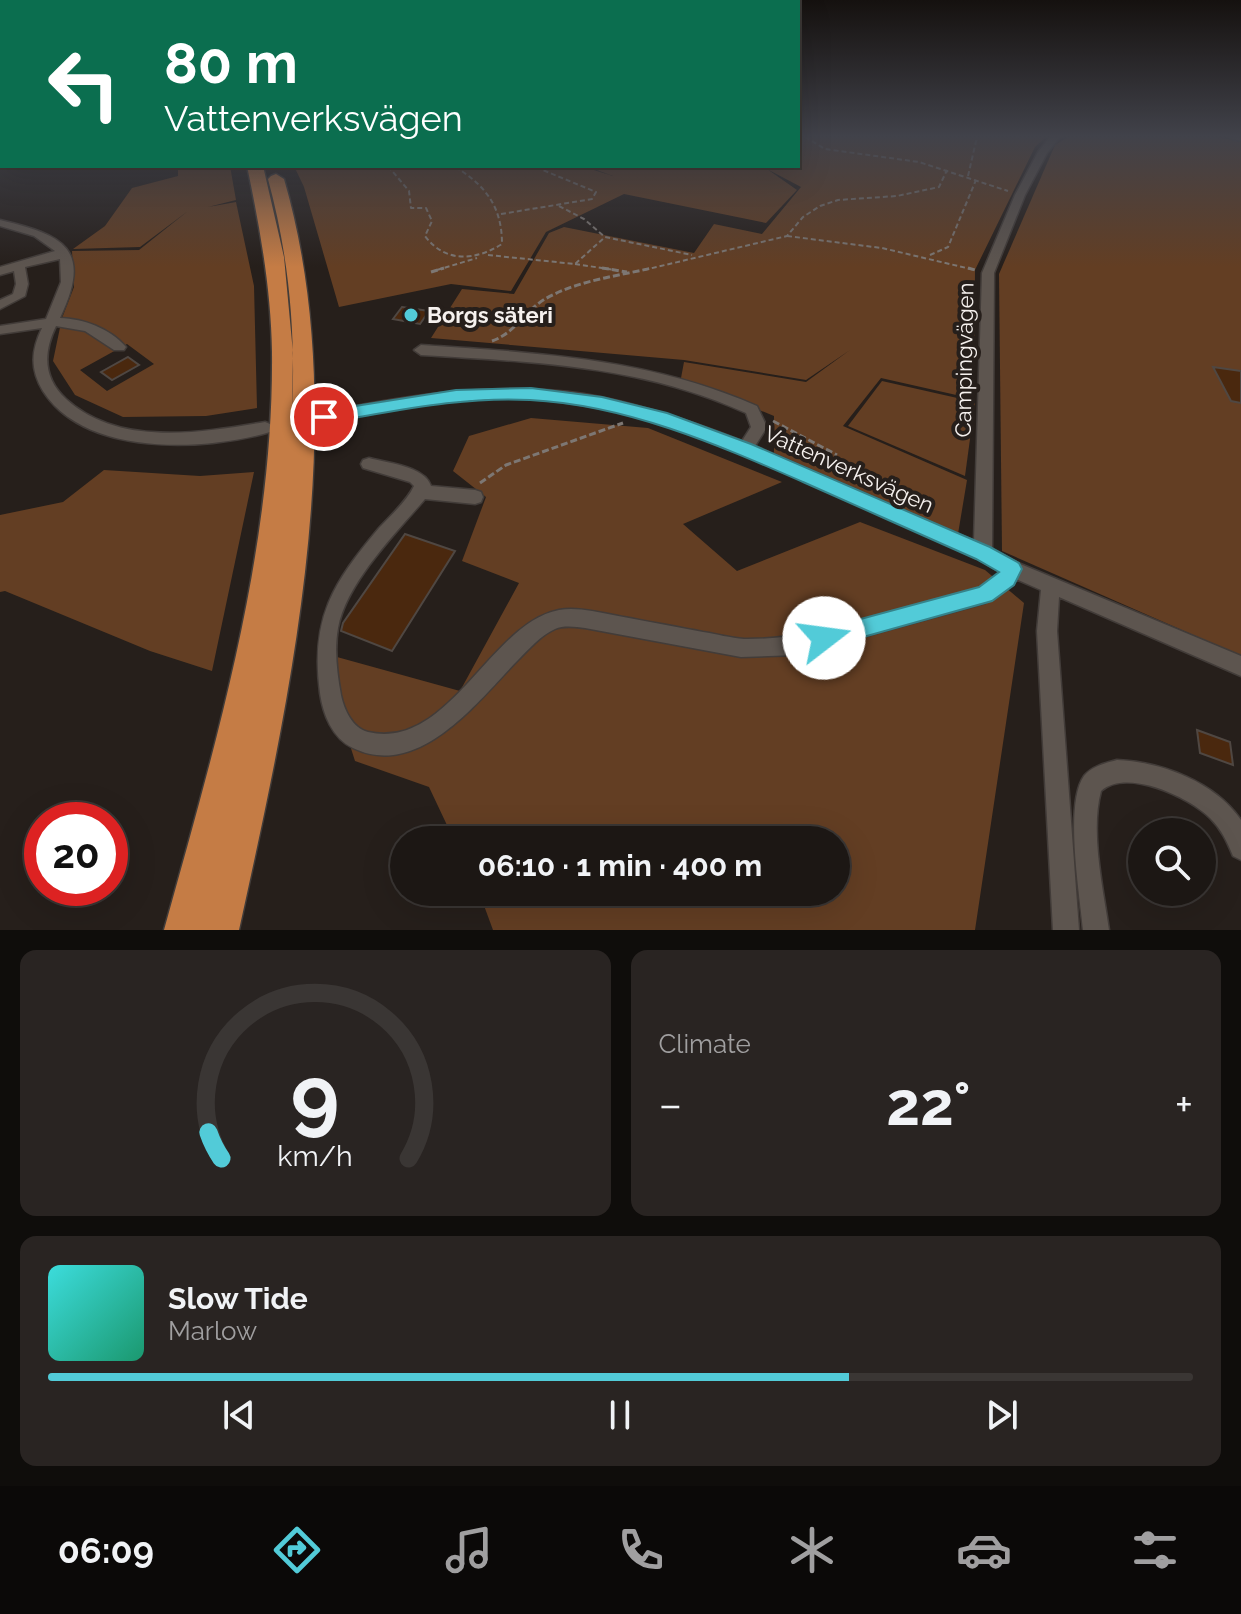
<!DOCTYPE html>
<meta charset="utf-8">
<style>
body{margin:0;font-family:Raleway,sans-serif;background:#292422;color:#f1f3f6;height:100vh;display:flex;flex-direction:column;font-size:30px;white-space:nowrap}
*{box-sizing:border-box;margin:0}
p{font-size:26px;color:#a09fa0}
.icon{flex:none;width:44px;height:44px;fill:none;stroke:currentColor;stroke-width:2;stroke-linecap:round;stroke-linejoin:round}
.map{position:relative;height:930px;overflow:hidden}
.panel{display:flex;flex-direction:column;gap:20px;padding:20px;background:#0f0d0b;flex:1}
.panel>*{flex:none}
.top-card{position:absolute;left:0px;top:0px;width:800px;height:168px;box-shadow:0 8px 32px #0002,0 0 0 2px #3a3634;background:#0b6e4f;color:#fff;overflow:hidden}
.controls{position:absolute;left:1128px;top:818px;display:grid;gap:16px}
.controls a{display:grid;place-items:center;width:88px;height:88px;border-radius:50%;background:#1c1714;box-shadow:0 8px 32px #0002,0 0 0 2px #3a3634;font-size:40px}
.speed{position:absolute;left:24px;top:802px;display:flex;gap:16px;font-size:40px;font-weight:700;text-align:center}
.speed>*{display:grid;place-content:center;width:104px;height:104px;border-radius:50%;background:#1c1714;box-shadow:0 8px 32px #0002,0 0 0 2px #3a3634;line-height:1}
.speed .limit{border:12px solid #d22;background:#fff;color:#111}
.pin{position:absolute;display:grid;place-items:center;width:68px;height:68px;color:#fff;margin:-34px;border:4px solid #fff;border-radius:50%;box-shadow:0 2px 8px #0007}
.me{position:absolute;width:88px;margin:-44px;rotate:75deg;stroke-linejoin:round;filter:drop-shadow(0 0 6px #0008)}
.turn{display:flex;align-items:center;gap:28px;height:168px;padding:0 32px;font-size:36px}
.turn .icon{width:104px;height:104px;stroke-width:2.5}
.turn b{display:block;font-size:56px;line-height:68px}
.big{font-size:60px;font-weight:700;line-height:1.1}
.panel .card{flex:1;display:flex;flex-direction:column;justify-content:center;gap:12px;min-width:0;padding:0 28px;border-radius:16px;background:#292422}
.panel .dial{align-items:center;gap:0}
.dial svg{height:208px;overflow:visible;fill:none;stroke:#3a3634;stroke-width:7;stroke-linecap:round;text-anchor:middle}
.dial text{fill:#f1f3f6;stroke:none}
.song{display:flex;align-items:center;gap:24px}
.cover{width:96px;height:96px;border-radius:12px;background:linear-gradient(135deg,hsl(180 70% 55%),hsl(160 70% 35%))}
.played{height:8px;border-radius:4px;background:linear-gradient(90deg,#52cbd8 70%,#3a3634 70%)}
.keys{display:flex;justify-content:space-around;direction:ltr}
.heat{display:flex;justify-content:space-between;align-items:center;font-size:44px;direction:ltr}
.panel .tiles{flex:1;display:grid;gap:20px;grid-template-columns:1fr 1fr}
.card:last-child{grid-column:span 2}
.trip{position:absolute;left:390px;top:826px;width:460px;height:80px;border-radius:40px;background:#1c1714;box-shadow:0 8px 32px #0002,0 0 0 2px #3a3634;font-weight:700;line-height:80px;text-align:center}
.dock{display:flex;height:128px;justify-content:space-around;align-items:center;background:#0b0908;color:#a09fa0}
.dock .icon{width:56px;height:56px}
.dock .active{color:#52cbd8}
.dock b{font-size:36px;color:#f1f3f6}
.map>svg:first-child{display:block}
.green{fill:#633e23;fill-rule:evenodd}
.building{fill:#4a280e;stroke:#4f4742;stroke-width:2}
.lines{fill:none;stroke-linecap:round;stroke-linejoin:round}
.minor-casing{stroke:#423c39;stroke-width:3}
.highway-casing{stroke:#423c39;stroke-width:3}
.path-far1{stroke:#7d7773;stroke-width:2;stroke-dasharray:5 3;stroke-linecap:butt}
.path{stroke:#7d7773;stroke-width:3;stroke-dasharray:7 3;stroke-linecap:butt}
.minor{fill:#5d554f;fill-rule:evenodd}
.highway{fill:#c57c45;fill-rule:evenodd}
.route{fill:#52cbd8;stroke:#35848c;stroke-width:2}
.poi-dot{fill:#52cbd8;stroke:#261f1b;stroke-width:3}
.labels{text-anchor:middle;stroke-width:8;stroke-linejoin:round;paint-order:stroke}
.poi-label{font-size:22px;font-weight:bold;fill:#f6f1ee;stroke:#261f1b;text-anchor:start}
.street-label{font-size:22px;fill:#f6f1ee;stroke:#261f1b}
</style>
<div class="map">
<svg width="1241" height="930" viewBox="0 0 1241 930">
<rect width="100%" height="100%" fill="#261f1b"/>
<g class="green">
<path d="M798,137H1046L1035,147L975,270L974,399L881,378L843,426L967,480L958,534L774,455V416L681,378L684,362L806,382L850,350L806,380L684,360L431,338L462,289L514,294L549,233L564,227L694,253L714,224L762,234L801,187L767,169L797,190L766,223L624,194L546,232L511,291L451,284L339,307L304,187L294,166H581L613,176L586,166H798Z"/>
<path d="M1068,137H1213L1241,141V656L1002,551L999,274L1055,145Z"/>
<path d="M178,166H230L236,200L208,207L236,202L254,286L257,408L206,416L123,417L75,395L53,361L62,318L74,287L72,251L139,250L188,211L140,247L73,249L105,226L132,188L178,176ZM127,344L154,364L107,391L80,370Z"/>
<path d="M882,381L975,402L965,476L848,426Z"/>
<path d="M531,418L648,428L782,482L683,524L737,571L860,522L985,570L1024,603L975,930H493L479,892H836V840H454L429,787L355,761L333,692L337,657L460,691L519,583L462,561L486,497L453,471L469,436Z"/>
<path d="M104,470L200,476L254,472L212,671L150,651L5,591L0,592V515L63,502Z"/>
</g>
<g class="building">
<path d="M402,307L429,311L420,324L393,319Z"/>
<path d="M128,357L139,365L112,380L101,372Z"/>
<path d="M1213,367L1241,371V403L1231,401Z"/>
<path d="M405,534L455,551L392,651L341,631L343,623Z"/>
<path d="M1197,730L1230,742L1233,765L1200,753Z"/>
</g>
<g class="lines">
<g class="minor-casing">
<g id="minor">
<path d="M1050,137H1060L1047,153L1025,195L994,273L992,549L1018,563L1241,656V676L1059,597L1057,631L1079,930H1053L1037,631L1041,590L1016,579L1013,585L985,603L797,655L741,657L585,628C576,627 564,625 555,629C541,635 528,650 518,660C478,701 419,780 353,748C332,738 323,714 320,693C310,618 333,583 379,528C391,515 407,501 414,486L410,482L363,468L361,464L363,460L369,458C387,463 425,466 431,486L475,490L481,492L483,497L481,502L475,504L425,499C396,533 346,583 338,628C334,650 337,673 341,695C344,709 352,728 368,732C449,751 490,623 559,610C577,607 596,612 613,615C643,621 673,626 703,632C716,634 731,638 744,639C821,640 906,608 980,588L1001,573L977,558C833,496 689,408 528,399C460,395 391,409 324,422L316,417L324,412C410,395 497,381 584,394C638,403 691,421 742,441L751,427L746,413C640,365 535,362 421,355L414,350L421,345C538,353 648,358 757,406L767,427L755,446L974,541L982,273L1015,195L1038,152Z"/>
<path d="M1230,137H1241V141L1232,139Z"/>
<path d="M0,220C64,235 93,249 60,318C84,319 109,328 126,347L124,350H114L85,331L56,326C43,353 43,378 66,399C119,447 200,433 265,422L270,424L273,428L270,432C205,451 85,457 43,391C30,369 31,351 42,328L0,334V326L46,319L61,282L60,259L25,267L28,284L25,296L0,309V300L13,294L16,284L14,271L0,275V267L55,251L34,236L0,226Z"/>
<path d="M1117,760C1162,762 1215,782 1241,820V860L1233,856C1227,842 1222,830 1210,818C1189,797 1127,768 1101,791C1090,832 1103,888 1109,930H1083C1080,896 1064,804 1084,776C1092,766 1106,763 1117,760Z"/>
</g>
</g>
<g class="highway-casing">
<path id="highway" d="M247,166H263L284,257L293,353L292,413C296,333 289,256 268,179L271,176L276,174L284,179C353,417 291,693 239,930H164C216,743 274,549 272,352C271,289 260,228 247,166Z"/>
</g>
<g class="path-far1">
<path d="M805,137L825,149L919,162L1008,191"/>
<path d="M388,166L409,191L411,208H426L432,221L425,236C445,263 475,261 502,244C502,206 485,185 454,166"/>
<path d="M968,176L977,137"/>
<path d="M559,206L584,219L605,237"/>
<path d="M501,214L592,199L596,192L533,166"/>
<path d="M787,236L882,248L975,270"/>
<path d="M488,255L575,264L605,237L692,255"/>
<path d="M930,255L948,247L976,180"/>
<path d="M575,264L615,270"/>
<path d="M437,270L477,258"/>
<path d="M644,270L787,236L803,217L820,206L838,200L897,196L939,187L947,170"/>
</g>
<g class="path">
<path d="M602,268L627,272"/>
<path d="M968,268L975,270"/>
<path d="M431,272L444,268"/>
<path d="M492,341C515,333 525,311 545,299C576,281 617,276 652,268"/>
<path d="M773,421L837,455"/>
<path d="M480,483L506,465L623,423"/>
</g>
<use href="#minor" class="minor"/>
<use href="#highway" class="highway"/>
</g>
<linearGradient id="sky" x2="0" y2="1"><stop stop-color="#15110f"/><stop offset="0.51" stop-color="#41424a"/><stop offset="1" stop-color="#41424a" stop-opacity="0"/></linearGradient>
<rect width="1241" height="267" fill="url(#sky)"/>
<path class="route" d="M531,388L602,397L667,413L751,444L990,547L1019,563L1022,569L1014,585L992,601L824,648L816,645L813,638L816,631L979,587L999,572L976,559C918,533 861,508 803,482C716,444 627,405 530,400C461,396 392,412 324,423L316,417L324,411L456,390Z"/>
<circle class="poi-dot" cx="411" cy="315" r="8"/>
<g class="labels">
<g class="poi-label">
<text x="427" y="323">Borgs säteri</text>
</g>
<g class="street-label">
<text transform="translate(964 360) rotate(-89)" y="8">Campingvägen</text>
<text transform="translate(849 469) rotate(24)" y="8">Vattenverksvägen</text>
</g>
</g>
</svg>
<div class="controls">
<a><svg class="icon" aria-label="search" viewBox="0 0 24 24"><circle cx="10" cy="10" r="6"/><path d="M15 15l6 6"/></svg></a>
</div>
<div class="speed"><div class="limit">20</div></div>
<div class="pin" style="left:324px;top:417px;background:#d93025"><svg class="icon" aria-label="arrive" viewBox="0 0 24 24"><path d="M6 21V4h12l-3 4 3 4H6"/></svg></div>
<svg class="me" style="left:824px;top:638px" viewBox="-20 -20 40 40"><circle r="19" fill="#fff"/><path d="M0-13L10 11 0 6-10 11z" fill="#52cbd8"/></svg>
<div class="trip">06:10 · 1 min · 400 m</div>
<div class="top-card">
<div class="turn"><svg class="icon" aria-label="left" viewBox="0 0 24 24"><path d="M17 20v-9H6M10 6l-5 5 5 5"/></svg><div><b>80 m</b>Vattenverksvägen</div></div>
</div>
</div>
<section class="panel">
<div class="tiles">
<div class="card dial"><svg viewBox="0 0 100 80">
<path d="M14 69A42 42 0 1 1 86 69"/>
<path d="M14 69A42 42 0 0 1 9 59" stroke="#52cbd8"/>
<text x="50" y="56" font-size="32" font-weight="700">9</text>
<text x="50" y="72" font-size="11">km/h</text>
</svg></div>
<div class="card"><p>Climate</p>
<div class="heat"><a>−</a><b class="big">22°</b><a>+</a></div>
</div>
<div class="card">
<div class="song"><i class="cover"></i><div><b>Slow Tide</b><p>Marlow</p></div></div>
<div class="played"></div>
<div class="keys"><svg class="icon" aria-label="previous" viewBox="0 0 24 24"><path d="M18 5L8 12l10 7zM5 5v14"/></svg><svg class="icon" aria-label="pause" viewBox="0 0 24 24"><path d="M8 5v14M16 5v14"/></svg><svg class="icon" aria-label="next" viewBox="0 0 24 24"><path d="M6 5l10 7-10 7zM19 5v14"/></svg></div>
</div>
</div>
</section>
<nav class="dock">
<b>06:09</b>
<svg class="icon active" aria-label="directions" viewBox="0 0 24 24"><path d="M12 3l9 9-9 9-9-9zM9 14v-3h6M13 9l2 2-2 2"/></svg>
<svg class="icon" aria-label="music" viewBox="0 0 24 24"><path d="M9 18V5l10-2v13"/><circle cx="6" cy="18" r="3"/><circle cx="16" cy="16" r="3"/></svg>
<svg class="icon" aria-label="phone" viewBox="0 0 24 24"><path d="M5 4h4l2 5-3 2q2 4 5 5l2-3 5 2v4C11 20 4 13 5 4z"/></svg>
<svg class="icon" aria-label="climate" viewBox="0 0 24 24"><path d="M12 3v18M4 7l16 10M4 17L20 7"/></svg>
<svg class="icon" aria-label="car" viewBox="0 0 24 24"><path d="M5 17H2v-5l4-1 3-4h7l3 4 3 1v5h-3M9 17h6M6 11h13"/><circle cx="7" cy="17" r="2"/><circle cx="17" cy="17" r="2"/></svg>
<svg class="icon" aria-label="filters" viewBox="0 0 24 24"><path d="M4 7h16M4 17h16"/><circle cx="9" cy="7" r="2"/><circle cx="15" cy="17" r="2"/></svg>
</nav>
